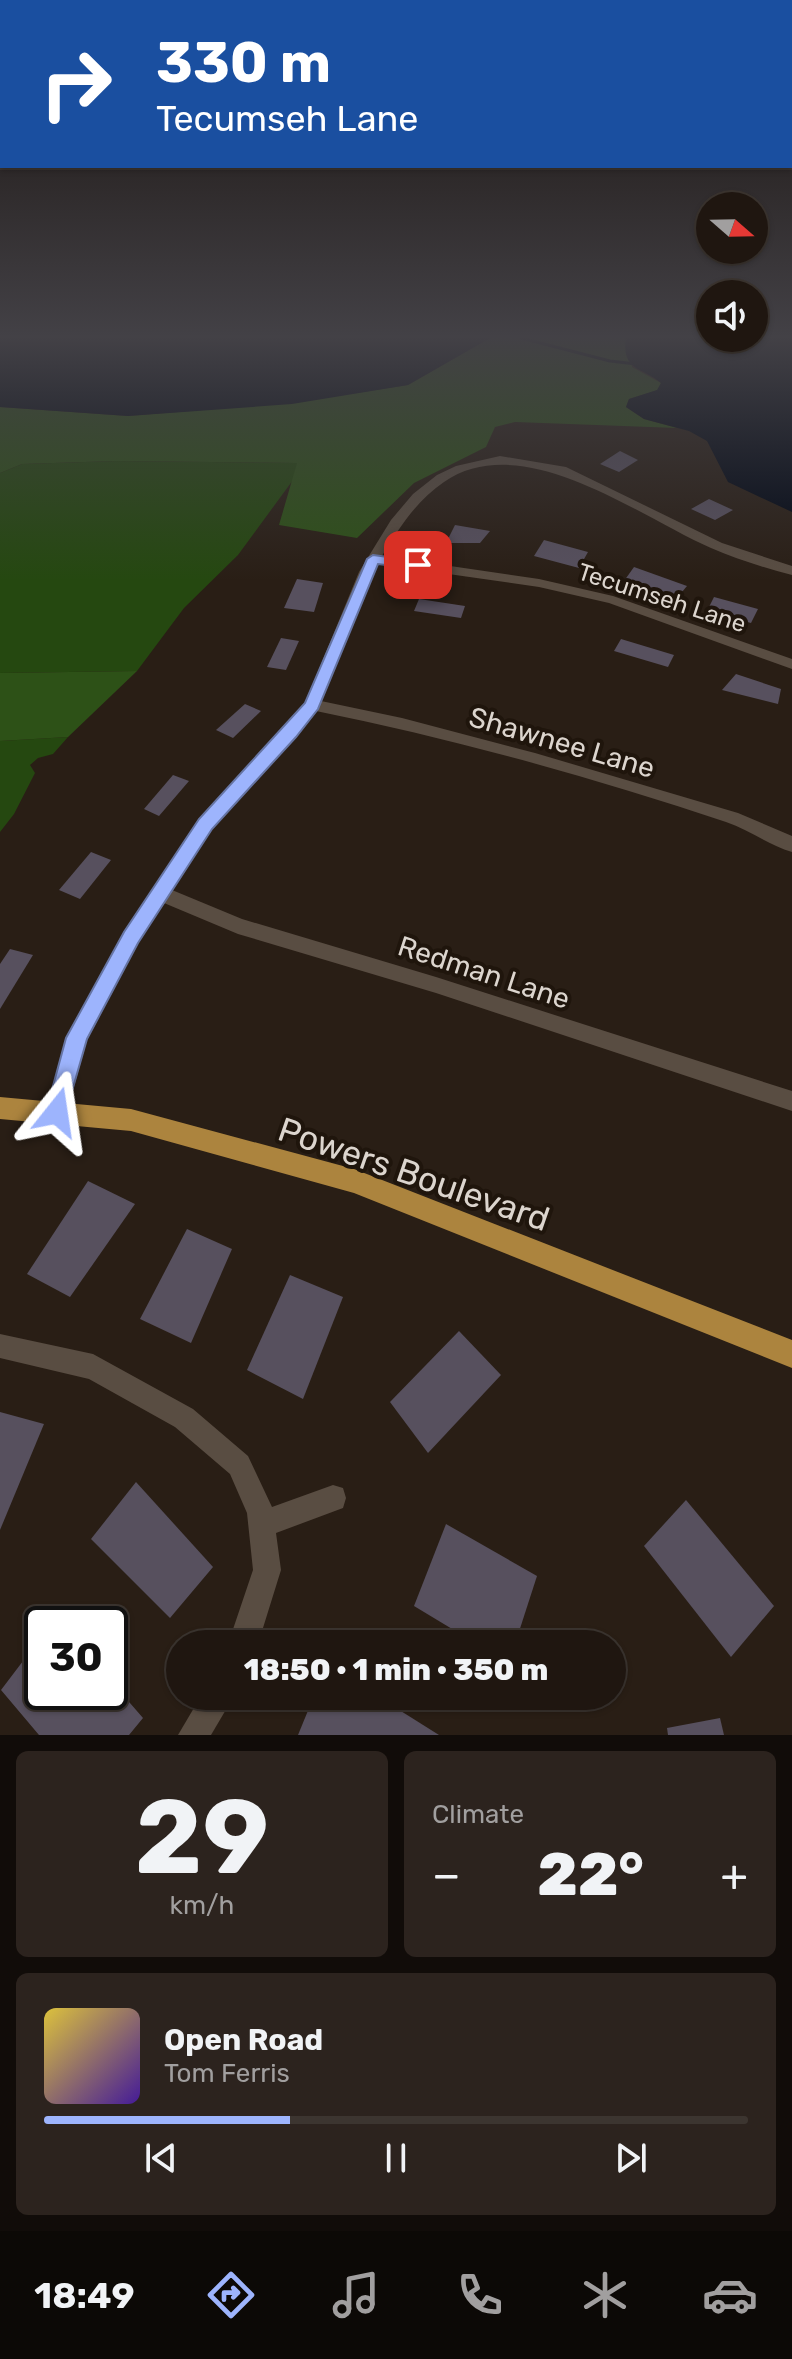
<!DOCTYPE html>
<meta charset="utf-8">
<style>
body{margin:0;font-family:Rubik,sans-serif;background:#2c231e;color:#f1f3f6;height:100vh;display:flex;flex-direction:column;font-size:30px;white-space:nowrap}
*{box-sizing:border-box;margin:0}
p{font-size:26px;color:#a19f9f}
.icon{flex:none;width:44px;height:44px;fill:none;stroke:currentColor;stroke-width:2;stroke-linecap:round;stroke-linejoin:round}
.map{position:relative;height:1735px;overflow:hidden}
.details{display:flex;flex-direction:column;gap:16px;padding:16px;background:#110c09;flex:1}
.details>*{flex:none}
.guide{position:absolute;left:0px;top:0px;width:792px;height:168px;box-shadow:0 2px 6px #0004,0 0 0 2px #3c3530;background:#1a4fa0;color:#fff;overflow:hidden}
.needle{width:52px;rotate:110deg}
.controls{position:absolute;left:696px;top:192px;display:grid;gap:16px}
.controls a{display:grid;place-items:center;width:72px;height:72px;border-radius:50%;background:#1f1610;box-shadow:0 2px 6px #0004,0 0 0 2px #3c3530;font-size:40px}
.speed{position:absolute;left:24px;top:1606px;display:flex;gap:16px;font-size:40px;font-weight:700;text-align:center}
.speed>*{display:grid;place-content:center;width:104px;height:104px;border-radius:50%;background:#1f1610;box-shadow:0 2px 6px #0004,0 0 0 2px #3c3530;line-height:1}
.speed .limit{border:4px solid #111;border-radius:12px;background:#fff;color:#111}
.pin{position:absolute;display:grid;place-items:center;width:68px;height:68px;color:#fff;margin:-34px;border-radius:16px;box-shadow:0 4px 12px #0006}
.me{position:absolute;width:88px;margin:-44px;rotate:15deg;stroke-linejoin:round;filter:drop-shadow(0 0 6px #0008)}
.turn{display:flex;align-items:center;gap:28px;height:168px;padding:0 24px;font-size:36px}
.turn .icon{width:104px;height:104px;stroke-width:2.5}
.turn b{display:block;font-size:56px;line-height:68px}
.big{font-size:60px;font-weight:800;line-height:1.1}
.details .card{flex:1;display:flex;flex-direction:column;justify-content:center;gap:12px;min-width:0;padding:0 28px;border-radius:12px;background:#2c231e}
.details .dial{align-items:center;gap:0}
.dial b{font-size:104px;line-height:1}
.song{display:flex;align-items:center;gap:24px}
.cover{width:96px;height:96px;border-radius:12px;background:linear-gradient(135deg,hsl(50 70% 55%),hsl(260 70% 35%))}
.played{height:8px;border-radius:4px;background:linear-gradient(90deg,#9db4fd 35%,#3c3530 35%)}
.keys{display:flex;justify-content:space-around;direction:ltr}
.heat{display:flex;justify-content:space-between;align-items:center;font-size:44px;direction:ltr}
.details .tiles{flex:1;display:grid;gap:16px;grid-template-columns:1fr 1fr}
.card:last-child{grid-column:span 2}
.trip{position:absolute;left:166px;top:1630px;width:460px;height:80px;border-radius:40px;background:#1f1610;box-shadow:0 2px 6px #0004,0 0 0 2px #3c3530;font-weight:800;line-height:80px;text-align:center}
.dock{display:flex;height:128px;justify-content:space-around;align-items:center;background:#0c0906;color:#a19f9f}
.dock .icon{width:56px;height:56px}
.dock .selected{color:#9db4fd}
.dock b{font-size:36px;color:#f1f3f6}
.map>svg:first-child{display:block}
.green{fill:#254810}
.forest{fill:#2d5117}
.water{fill:#000715}
.lines{fill:none;stroke-linecap:round;stroke-linejoin:round}
.stream{stroke:#000715;stroke-width:3}
.building{fill:#57505e}
.minor{fill:#594d42;fill-rule:evenodd}
.major{fill:#ac843e;fill-rule:evenodd}
.route{fill:#9db4fd;stroke:#6675a4;stroke-width:2}
.labels{text-anchor:middle;stroke-width:8;stroke-linejoin:round;paint-order:stroke}
.far-street-label{font-size:24px;fill:#dcd5ce;stroke:#1f150c}
.street-label{font-size:28px;fill:#dcd5ce;stroke:#1f150c}
.near-street-label{font-size:34px;fill:#dcd5ce;stroke:#1f150c}
</style>
<div class="map">
<svg width="792" height="1735" viewBox="0 0 792 1735">
<rect width="100%" height="100%" fill="#291e15"/>
<g class="green">
<path d="M116,461L298,463L293,480L238,555L184,608L137,671L0,673V473L22,464Z"/>
<path d="M68,737L53,754L38,758L30,765L35,773L14,814L0,832V741Z"/>
</g>
<g class="forest">
<path d="M490,338H626L632,367L661,383L658,390L629,399L626,407L644,419L677,428L515,422L495,427L486,447L414,483L357,538L279,525L297,463L116,461L22,464L0,473V407L128,416L292,403L408,385Z"/>
<path d="M137,671L68,737L0,741V673Z"/>
</g>
<g class="water">
<path d="M0,338H490L408,385L292,404L128,416L0,407Z"/>
<path d="M626,338H792V512L728,482L707,441L689,431L644,419L626,407L629,399L657,390L661,383C643,367 621,371 626,338Z"/>
</g>
<g class="lines">
<path class="stream" d="M521,338L610,361L636,364"/>
</g>
<g class="building">
<path d="M620,451L638,460L619,472L600,464Z"/>
<path d="M709,499L733,510L715,520L691,509Z"/>
<path d="M455,525L490,531L480,543H446Z"/>
<path d="M544,540L588,552L579,568L534,556Z"/>
<path d="M634,567L687,586L677,598L624,581Z"/>
<path d="M297,579L323,583L314,612L284,608Z"/>
<path d="M714,597L758,609L751,623L707,611Z"/>
<path d="M419,599L465,606L461,618L414,611Z"/>
<path d="M281,638L299,641L286,670L267,667Z"/>
<path d="M621,639L674,655L668,667L614,651Z"/>
<path d="M736,674L781,689L778,704L722,690Z"/>
<path d="M245,704L261,711L233,738L216,730Z"/>
<path d="M173,775L189,781L159,816L144,809Z"/>
<path d="M91,852L111,860L80,899L59,890Z"/>
<path d="M10,949L33,955L0,1009V964Z"/>
<path d="M88,1181L135,1204L70,1297L27,1274Z"/>
<path d="M187,1229L232,1249L191,1343L140,1319Z"/>
<path d="M290,1275L343,1297L303,1399L247,1370Z"/>
<path d="M459,1331L501,1375L428,1453L390,1402Z"/>
<path d="M0,1412L44,1424L0,1530Z"/>
<path d="M136,1482L213,1567L170,1618L91,1539Z"/>
<path d="M686,1500L774,1606L731,1657L644,1546Z"/>
<path d="M446,1524L537,1576L515,1644H477L414,1606Z"/>
<path d="M42,1636V1692H110V1680L143,1718L129,1735H39L1,1690Z"/>
<path d="M314,1696H377L439,1735H298Z"/>
<path d="M720,1718L724,1735H668L667,1728Z"/>
</g>
<g class="lines">
<g class="minor">
<path d="M500,456L566,467L722,543L792,566V575C765,568 736,559 711,548C638,516 523,428 444,482C417,500 399,528 382,556L539,579L613,596L792,659V669L609,603L539,587L378,564L321,701L402,718L535,753L738,813L792,836V852C769,845 749,830 726,822C592,777 454,739 316,711L211,829L172,890L242,919L436,977L792,1091V1111L436,993L238,934L164,903L138,943L87,1040L65,1119L57,1122L49,1119L46,1112L67,1038L124,931L199,819L305,703L359,572L391,520L413,494L437,475L456,466Z"/>
<path d="M0,1334L93,1354L193,1409L248,1456L272,1507L333,1485L343,1488L346,1498L343,1508L276,1533L281,1570L258,1644H228L253,1570L247,1513L230,1474L175,1427L89,1379L0,1358Z"/>
<path d="M201,1696H234L211,1735H178Z"/>
</g>
<path class="major" d="M0,1097L131,1109L354,1169L792,1340V1368L354,1193L131,1131L0,1119Z"/>
</g>
<linearGradient id="sky" x2="0" y2="1"><stop stop-color="#17100c"/><stop offset="0.58" stop-color="#434146"/><stop offset="1" stop-color="#434146" stop-opacity="0"/></linearGradient>
<rect width="792" height="581" fill="url(#sky)"/>
<path class="route" d="M373,555L418,561L425,565L418,569L378,564L318,709L296,737L212,829L138,943L87,1039L64,1119L57,1122L49,1119L46,1112L66,1038L124,932L199,819L305,703L367,559Z"/>
<g class="labels">
<g class="far-street-label">
<text transform="translate(662 598) rotate(18)" y="8">Tecumseh Lane</text>
</g>
<g class="street-label">
<text transform="translate(562 742) rotate(16)" y="10">Shawnee Lane</text>
<text transform="translate(484 972) rotate(18)" y="10">Redman Lane</text>
</g>
<g class="near-street-label">
<text transform="translate(414 1174) rotate(19)" y="12">Powers Boulevard</text>
</g>
</g>
</svg>
<div class="controls">
<a><svg class="needle" viewBox="-14 -14 28 28"><path d="M0-13l5 13h-10z" fill="#e53935"/><path d="M0 13l5-13h-10z" fill="#a19f9f"/></svg></a>
<a><svg class="icon" aria-label="sound" viewBox="0 0 24 24"><path d="M4 9h4l5-4v14l-5-4H4zM17 9q2 3 0 6"/></svg></a>
</div>
<div class="speed"><div class="limit">30</div></div>
<div class="pin" style="left:418px;top:565px;background:#d93025"><svg class="icon" aria-label="arrive" viewBox="0 0 24 24"><path d="M6 21V4h12l-3 4 3 4H6"/></svg></div>
<svg class="me" style="left:57px;top:1112px" viewBox="-20 -20 40 40"><path d="M0-17L14 15 0 8-14 15z" fill="#9db4fd" stroke="#fff" stroke-width="4"/></svg>
<div class="trip">18:50 · 1 min · 350 m</div>
<div class="guide">
<div class="turn"><svg class="icon" aria-label="right" viewBox="0 0 24 24"><path d="M7 20v-9h11M14 6l5 5-5 5"/></svg><div><b>330 m</b>Tecumseh Lane</div></div>
</div>
</div>
<section class="details">
<div class="tiles">
<div class="card dial"><b>29</b><p>km/h</p></div>
<div class="card"><p>Climate</p>
<div class="heat"><a>−</a><b class="big">22°</b><a>+</a></div>
</div>
<div class="card">
<div class="song"><i class="cover"></i><div><b>Open Road</b><p>Tom Ferris</p></div></div>
<div class="played"></div>
<div class="keys"><svg class="icon" aria-label="previous" viewBox="0 0 24 24"><path d="M18 5L8 12l10 7zM5 5v14"/></svg><svg class="icon" aria-label="pause" viewBox="0 0 24 24"><path d="M8 5v14M16 5v14"/></svg><svg class="icon" aria-label="next" viewBox="0 0 24 24"><path d="M6 5l10 7-10 7zM19 5v14"/></svg></div>
</div>
</div>
</section>
<nav class="dock">
<b>18:49</b>
<svg class="icon selected" aria-label="directions" viewBox="0 0 24 24"><path d="M12 3l9 9-9 9-9-9zM9 14v-3h6M13 9l2 2-2 2"/></svg>
<svg class="icon" aria-label="music" viewBox="0 0 24 24"><path d="M9 18V5l10-2v13"/><circle cx="6" cy="18" r="3"/><circle cx="16" cy="16" r="3"/></svg>
<svg class="icon" aria-label="phone" viewBox="0 0 24 24"><path d="M5 4h4l2 5-3 2q2 4 5 5l2-3 5 2v4C11 20 4 13 5 4z"/></svg>
<svg class="icon" aria-label="climate" viewBox="0 0 24 24"><path d="M12 3v18M4 7l16 10M4 17L20 7"/></svg>
<svg class="icon" aria-label="car" viewBox="0 0 24 24"><path d="M5 17H2v-5l4-1 3-4h7l3 4 3 1v5h-3M9 17h6M6 11h13"/><circle cx="7" cy="17" r="2"/><circle cx="17" cy="17" r="2"/></svg>
</nav>
